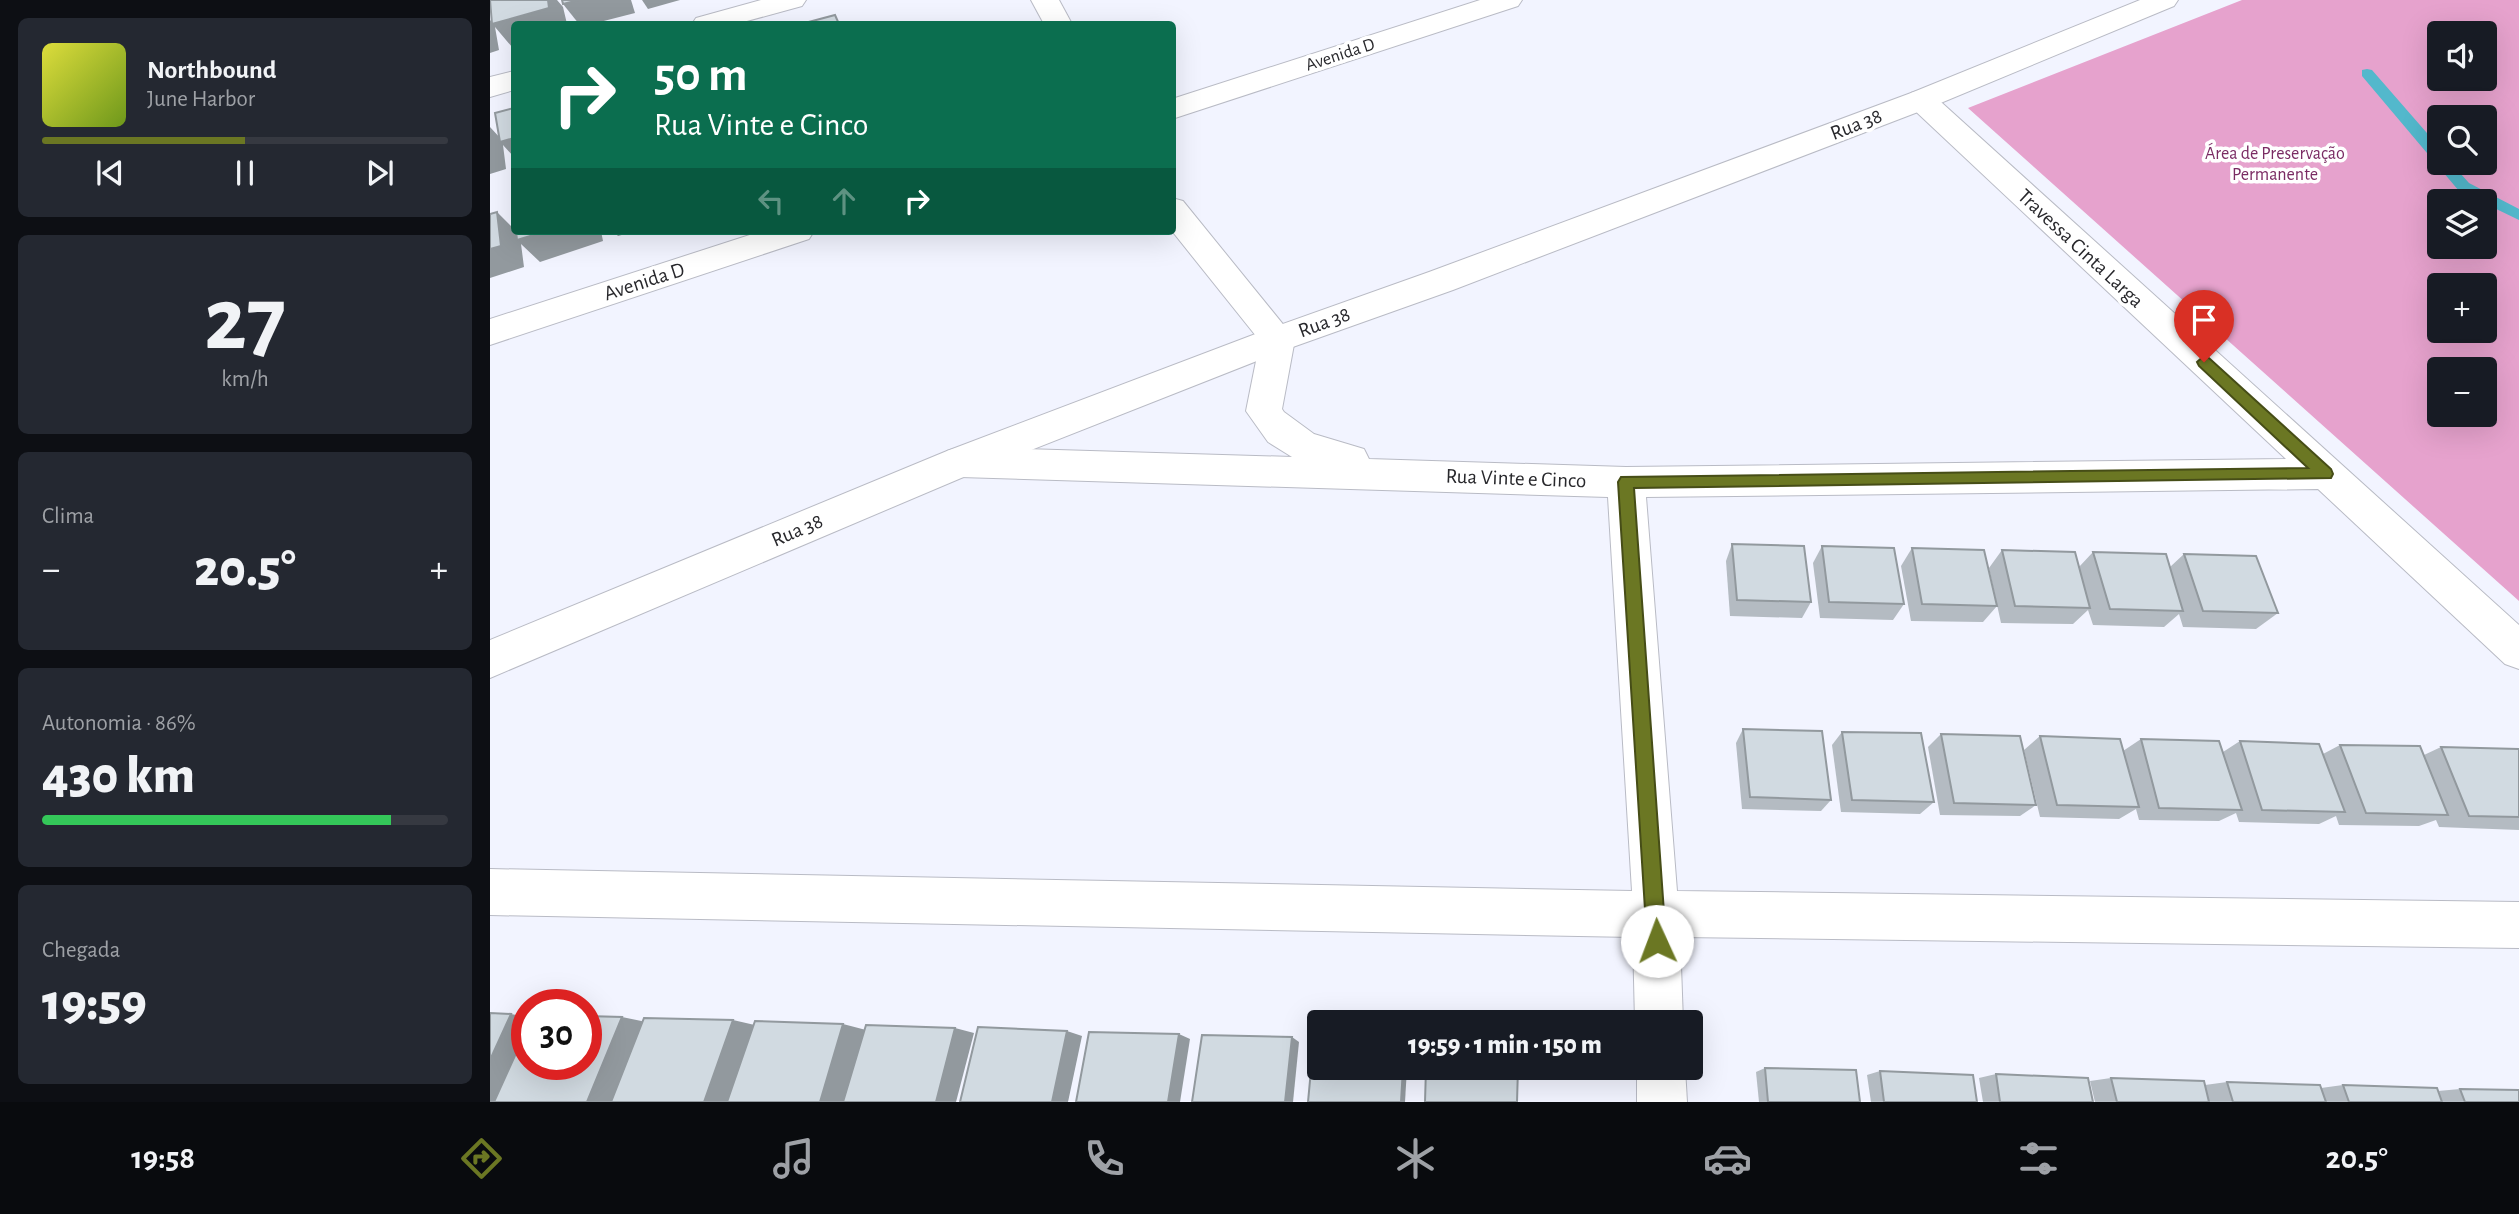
<!DOCTYPE html>
<html lang="pt">
<meta charset="utf-8">
<style>
body{margin:0;font-family:"Alegreya Sans",sans-serif;background:#242831;color:#f1f3f6;height:100vh;display:flex;flex-direction:column;font-size:26px;white-space:nowrap}
*{box-sizing:border-box;margin:0}
p{font-size:23px;color:#9ea1a6}
.icon{flex:none;width:38px;height:38px;fill:none;stroke:currentColor;stroke-width:2;stroke-linecap:round;stroke-linejoin:round}
.map{position:relative;flex:1;overflow:hidden}
.sheet{display:flex;flex-direction:column;gap:18px;padding:18px;background:#0d0f14;width:490px}
.sheet>*{flex:none}
.hud{position:absolute;left:21px;top:21px;width:665px;height:214px;border-radius:7px;box-shadow:0 7px 28px #0002;background:#0b6e4f;color:#fff;overflow:hidden}
.buttons{position:absolute;left:1937px;top:21px;display:grid;gap:14px}
.buttons a{display:grid;place-items:center;width:70px;height:70px;border-radius:7px;background:#171b24;box-shadow:0 7px 28px #0002;font-size:35px}
.speed{position:absolute;left:21px;top:989px;display:flex;gap:14px;font-size:35px;font-weight:700;text-align:center}
.speed>*{display:grid;place-content:center;width:91px;height:91px;border-radius:50%;background:#171b24;box-shadow:0 7px 28px #0002;line-height:1}
.speed .limit{border:10px solid #d22;background:#fff;color:#111}
.pin{position:absolute;display:grid;place-items:center;width:60px;height:60px;color:#fff;margin:-72px -30px;border-radius:50% 50% 50% 0;rotate:-45deg;box-shadow:0 0 7px #0007}
.pin .icon{rotate:45deg}
.me{position:absolute;width:77px;margin:-38px;rotate:358deg;stroke-linejoin:round;filter:drop-shadow(0 0 5px #0008)}
.turn{display:flex;align-items:center;gap:24px;height:147px;padding:0 28px;font-size:32px}
.turn .icon{width:91px;height:91px;stroke-width:2.5}
.turn b{display:block;font-size:49px;line-height:60px}
.lanes{display:flex;align-items:center;height:66px;padding:0 28px;background:#0003;justify-content:center;gap:35px;direction:ltr}
.lanes .off{opacity:.35}
.big{font-size:52px;font-weight:800;line-height:1.1}
.sheet .tile{flex:1;display:flex;flex-direction:column;justify-content:center;gap:10px;min-width:0;padding:0 24px;border-radius:10px;background:#242831}
.sheet .dial{align-items:center;gap:0}
.dial b{font-size:91px;line-height:1}
.song{display:flex;align-items:center;gap:21px}
.cover{width:84px;height:84px;border-radius:10px;background:linear-gradient(135deg,hsl(60 70% 55%),hsl(80 70% 35%))}
.played{height:7px;border-radius:4px;background:linear-gradient(90deg,#6b7723 50%,#363941 50%)}
.keys{display:flex;justify-content:space-around;direction:ltr}
.heat{display:flex;justify-content:space-between;align-items:center;font-size:38px;direction:ltr}
.charge{height:10px;border-radius:5px;background:linear-gradient(90deg,#34c759 86%,#363941 0)}
.trip{position:absolute;left:817px;top:1010px;width:396px;height:70px;border-radius:7px;background:#171b24;box-shadow:0 7px 28px #0002;font-weight:800;line-height:70px;text-align:center}
.menu{display:flex;height:112px;justify-content:space-around;align-items:center;background:#090b0e;color:#9ea1a6}
.menu .icon{width:49px;height:49px}
.menu .active{color:#6b7723}
.menu b{font-size:32px;color:#f1f3f6}
main{display:flex;flex:1;min-height:0}
.map>svg:first-child{display:block}
.forest{fill:#e6a2cd;fill-rule:evenodd}
.lines{fill:none;stroke-linecap:round;stroke-linejoin:round}
.stream{fill:#53b8cc;fill-rule:evenodd}
.minor-casing{stroke:#b9bbc5;stroke-width:2}
.tertiary-casing{stroke:#b9bbc5;stroke-width:2}
.minor{fill:#fff;fill-rule:evenodd}
.tertiary{fill:#fff;fill-rule:evenodd}
.wall{fill:#b4bbc2}
.shaded-wall{fill:#92999e}
.building{fill:#d1dae1;stroke:#92999e;stroke-width:2}
.route{fill:#6b7723;stroke:#464d17;stroke-width:2}
.labels{text-anchor:middle;stroke-width:7;stroke-linejoin:round;paint-order:stroke}
.far-street-label{font-size:18px;fill:#28282c;stroke:#fff}
.far-park-label{font-size:18px;fill:#7a2b63;stroke:#fff}
.street-label{font-size:21px;fill:#28282c;stroke:#fff}
</style>
<main>
<section class="sheet">
<div class="tile">
<div class="song"><i class="cover"></i><div><b>Northbound</b><p>June Harbor</p></div></div>
<div class="played"></div>
<div class="keys"><svg class="icon" aria-label="previous" viewBox="0 0 24 24"><path d="M18 5L8 12l10 7zM5 5v14"/></svg><svg class="icon" aria-label="pause" viewBox="0 0 24 24"><path d="M8 5v14M16 5v14"/></svg><svg class="icon" aria-label="next" viewBox="0 0 24 24"><path d="M6 5l10 7-10 7zM19 5v14"/></svg></div>
</div>
<div class="tile dial"><b>27</b><p>km/h</p></div>
<div class="tile"><p>Clima</p>
<div class="heat"><a>−</a><b class="big">20.5°</b><a>+</a></div>
</div>
<div class="tile"><p>Autonomia · 86%</p><b class="big">430 km</b><div class="charge"></div></div>
<div class="tile"><p>Chegada</p><b class="big">19:59</b></div>
</section>
<div class="map">
<svg width="2029" height="1102" viewBox="0 0 2029 1102">
<rect width="100%" height="100%" fill="#f2f4ff"/>
<path class="forest" d="M1752,0H2029V601L1478,108ZM1950,33H1995V79H1950ZM1950,117H1995V163H1950ZM1950,201H1995V247H1950ZM1950,285H1995V331H1950ZM1950,369H1995V415H1950Z"/>
<g class="lines">
<path class="stream" d="M1877,69L1882,70L1950,148V163H1961L1979,183L2029,209V220L1969,191L1872,76V70Z"/>
<g class="minor-casing">
<g id="minor">
<path d="M271,0H316L312,6L246,24H202L206,18Z"/>
<path d="M541,0H569L582,24H554Z"/>
<path d="M24,71V90L0,97V77Z"/>
<path d="M1431,90L1441,93L2029,625V669L2015,664L1828,489L1156,497L1187,891L2029,902V948L1190,937L1193,1022H1145L1143,937L0,915V869L1142,891L1118,497L470,477L457,473L452,462L457,451L470,447L802,457L778,442L756,411L770,341L682,231V198L693,201L805,339L792,409L794,412L824,434L874,449L879,459L1136,467L1796,459L1421,107L1416,100L1421,93Z"/>
<path d="M1147,1068H1195L1197,1102H1147Z"/>
</g>
</g>
<g class="tertiary-casing">
<g id="tertiary">
<path d="M990,0H1032L1028,6L682,119V99Z"/>
<path d="M1650,0H1688L1684,6L1441,107L963,290L800,348L483,473L0,678V640L457,451L776,330L939,272L1421,93Z"/>
<path d="M272,231H324L319,239L0,345V319Z"/>
</g>
</g>
<use href="#minor" class="minor"/>
<use href="#tertiary" class="tertiary"/>
</g>
<g class="wall">
<path d="M1242,544L1321,602L1312,618L1240,616L1236,561Z"/>
<path d="M1332,546L1414,604L1403,620L1330,618L1323,563Z"/>
<path d="M1422,548L1507,606L1493,622L1421,621L1411,566Z"/>
<path d="M1512,550L1589,567L1603,552L1680,567L1694,554L1788,613L1766,629L1693,627L1689,614L1674,627L1603,625L1598,610L1583,624L1511,623L1499,568Z"/>
<path d="M1253,729L1341,800L1331,811L1252,809L1246,743Z"/>
<path d="M1352,732L1444,802L1430,814L1351,812L1342,745Z"/>
<path d="M1451,734L1546,805L1530,816L1450,815L1438,747Z"/>
<path d="M1550,736L1633,751L1651,739L1733,752L1750,741L1833,754L1850,745L1934,755L1951,747L2029,749V830L1949,827L1946,820L1929,826L1849,825L1846,816L1829,824L1749,822L1746,813L1729,821L1649,820L1646,809L1629,819L1550,817L1534,750Z"/>
<path d="M1275,1068L1370,1102H1269L1266,1072Z"/>
<path d="M1390,1071L1487,1102H1381L1377,1075Z"/>
<path d="M1506,1074L1603,1102H1493L1489,1078Z"/>
<path d="M1621,1078L1715,1085L1737,1082L1831,1088L1853,1085L1948,1091L1970,1089L2029,1102H1605L1600,1081Z"/>
</g>
<g class="shaded-wall">
<path d="M58,0H67L73,7L77,24H24V46L22,47L5,27L9,50L0,53V20L3,23Z"/>
<path d="M89,0H141L145,13L102,24H89L73,4Z"/>
<path d="M152,0H190L158,9Z"/>
<path d="M0,127L12,140L24,138V157L13,145L16,169L0,174Z"/>
<path d="M7,212L24,229V231H111L113,241L50,262L31,244L34,267L0,278V249Z"/>
<path d="M123,231H146L128,236Z"/>
<path d="M21,1014L37,1017V1060L19,1102H0V1060Z"/>
<path d="M132,1017L161,1023L131,1102H97Z"/>
<path d="M243,1020L269,1026L243,1102H214Z"/>
<path d="M353,1024L376,1030L354,1102H330Z"/>
<path d="M465,1028L484,1033L466,1102H446Z"/>
<path d="M577,1031L592,1036L578,1102H562Z"/>
<path d="M689,1034L700,1039L690,1102H678Z"/>
<path d="M802,1037L809,1042L803,1102H795Z"/>
<path d="M913,1068H917L915,1102H911Z"/>
</g>
<g class="building">
<path d="M0,0H58L59,8L2,24Z"/>
<path d="M72,0H89L73,4Z"/>
<path d="M345,15L349,24H311Z"/>
<path d="M24,108V138L10,142L5,113Z"/>
<path d="M7,212L11,246L0,249V214Z"/>
<path d="M26,231H57L27,240Z"/>
<path d="M1242,544L1314,546L1321,602L1247,600Z"/>
<path d="M1332,546L1404,548L1414,604L1339,602Z"/>
<path d="M1422,548L1494,550L1507,606L1432,604Z"/>
<path d="M1512,550L1585,552L1600,608L1525,606Z"/>
<path d="M1603,552L1676,554L1693,611L1620,609Z"/>
<path d="M1694,554L1766,556L1788,613L1713,611Z"/>
<path d="M1253,729L1332,731L1341,800L1260,797Z"/>
<path d="M1352,732L1431,733L1444,802L1362,800Z"/>
<path d="M1451,734L1530,736L1546,805L1464,803Z"/>
<path d="M1550,736L1630,739L1649,807L1567,805Z"/>
<path d="M1651,739L1729,741L1752,810L1669,808Z"/>
<path d="M1750,741L1829,744L1855,812L1772,810Z"/>
<path d="M1850,745L1930,746L1958,815L1876,813Z"/>
<path d="M1951,747L2029,749V817L1979,816Z"/>
<path d="M0,1013L21,1014L0,1060Z"/>
<path d="M96,1016L132,1017L97,1102H4L37,1029V1064H96Z"/>
<path d="M154,1018L243,1020L214,1102H121Z"/>
<path d="M265,1021L353,1024L330,1102H237Z"/>
<path d="M376,1025L465,1028L446,1102H353Z"/>
<path d="M488,1027L577,1031L562,1102H470Z"/>
<path d="M599,1032L689,1034L678,1102H586Z"/>
<path d="M712,1035L802,1037L795,1102H702Z"/>
<path d="M824,1038H830V1068H913L911,1102H818Z"/>
<path d="M936,1068H1028L1027,1102H935Z"/>
<path d="M1275,1068L1366,1070L1370,1102H1278Z"/>
<path d="M1390,1071L1483,1075L1487,1102H1394Z"/>
<path d="M1506,1074L1598,1078L1603,1102H1510Z"/>
<path d="M1621,1078L1714,1081L1719,1102H1627Z"/>
<path d="M1737,1082L1830,1085L1836,1102H1743Z"/>
<path d="M1853,1085L1947,1088L1952,1102H1859Z"/>
<path d="M1970,1089L2029,1090V1102H1975Z"/>
</g>
<path class="route" d="M1714,356L1719,358L1841,469L1843,474L1841,478L1144,488L1176,941L1174,948L1167,951L1160,948L1157,941L1128,482L1131,477L1818,468L1709,366L1707,362Z"/>
<g class="labels">
<g class="far-street-label">
<text transform="translate(850 54) rotate(-18)" y="6">Avenida D</text>
</g>
<g class="far-park-label">
<text x="1785" y="159">Área de Preservação<tspan x="1785" dy="21">Permanente</tspan></text>
</g>
<g class="street-label">
<text transform="translate(1366 124) rotate(-21)" y="7">Rua 38</text>
<text transform="translate(1591 248) rotate(43)" y="7">Travessa Cinta Larga</text>
<text transform="translate(154 281) rotate(-18)" y="7">Avenida D</text>
<text transform="translate(834 322) rotate(-20)" y="7">Rua 38</text>
<text transform="translate(1026 478) rotate(2)" y="7">Rua Vinte e Cinco</text>
<text transform="translate(307 530) rotate(-23)" y="7">Rua 38</text>
</g>
</g>
</svg>
<div class="buttons">
<a><svg class="icon" aria-label="sound" viewBox="0 0 24 24"><path d="M4 9h4l5-4v14l-5-4H4zM17 9q2 3 0 6"/></svg></a>
<a><svg class="icon" aria-label="search" viewBox="0 0 24 24"><circle cx="10" cy="10" r="6"/><path d="M15 15l6 6"/></svg></a>
<a><svg class="icon" aria-label="layers" viewBox="0 0 24 24"><path d="M12 4l9 5-9 5-9-5zM3 14l9 5 9-5"/></svg></a>
<a>+</a>
<a>−</a>
</div>
<div class="speed"><div class="limit">30</div></div>
<div class="pin" style="left:1714px;top:362px;background:#d93025"><svg class="icon" aria-label="arrive" viewBox="0 0 24 24"><path d="M6 21V4h12l-3 4 3 4H6"/></svg></div>
<svg class="me" style="left:1167px;top:941px" viewBox="-20 -20 40 40"><circle r="19" fill="#fff"/><path d="M0-13L10 11 0 6-10 11z" fill="#6b7723"/></svg>
<div class="trip">19:59 · 1 min · 150 m</div>
<div class="hud">
<div class="turn"><svg class="icon" aria-label="right" viewBox="0 0 24 24"><path d="M7 20v-9h11M14 6l5 5-5 5"/></svg><div><b>50 m</b>Rua Vinte e Cinco</div></div>
<div class="lanes"><svg class="icon off" aria-label="left" viewBox="0 0 24 24"><path d="M17 20v-9H6M10 6l-5 5 5 5"/></svg><svg class="icon off" aria-label="ahead" viewBox="0 0 24 24"><path d="M12 20V5M6 11l6-6 6 6"/></svg><svg class="icon" aria-label="right" viewBox="0 0 24 24"><path d="M7 20v-9h11M14 6l5 5-5 5"/></svg></div>
</div>
</div>
</main>
<nav class="menu">
<b>19:58</b>
<svg class="icon active" aria-label="directions" viewBox="0 0 24 24"><path d="M12 3l9 9-9 9-9-9zM9 14v-3h6M13 9l2 2-2 2"/></svg>
<svg class="icon" aria-label="music" viewBox="0 0 24 24"><path d="M9 18V5l10-2v13"/><circle cx="6" cy="18" r="3"/><circle cx="16" cy="16" r="3"/></svg>
<svg class="icon" aria-label="phone" viewBox="0 0 24 24"><path d="M5 4h4l2 5-3 2q2 4 5 5l2-3 5 2v4C11 20 4 13 5 4z"/></svg>
<svg class="icon" aria-label="climate" viewBox="0 0 24 24"><path d="M12 3v18M4 7l16 10M4 17L20 7"/></svg>
<svg class="icon" aria-label="car" viewBox="0 0 24 24"><path d="M5 17H2v-5l4-1 3-4h7l3 4 3 1v5h-3M9 17h6M6 11h13"/><circle cx="7" cy="17" r="2"/><circle cx="17" cy="17" r="2"/></svg>
<svg class="icon" aria-label="filters" viewBox="0 0 24 24"><path d="M4 7h16M4 17h16"/><circle cx="9" cy="7" r="2"/><circle cx="15" cy="17" r="2"/></svg>
<b>20.5°</b>
</nav>
